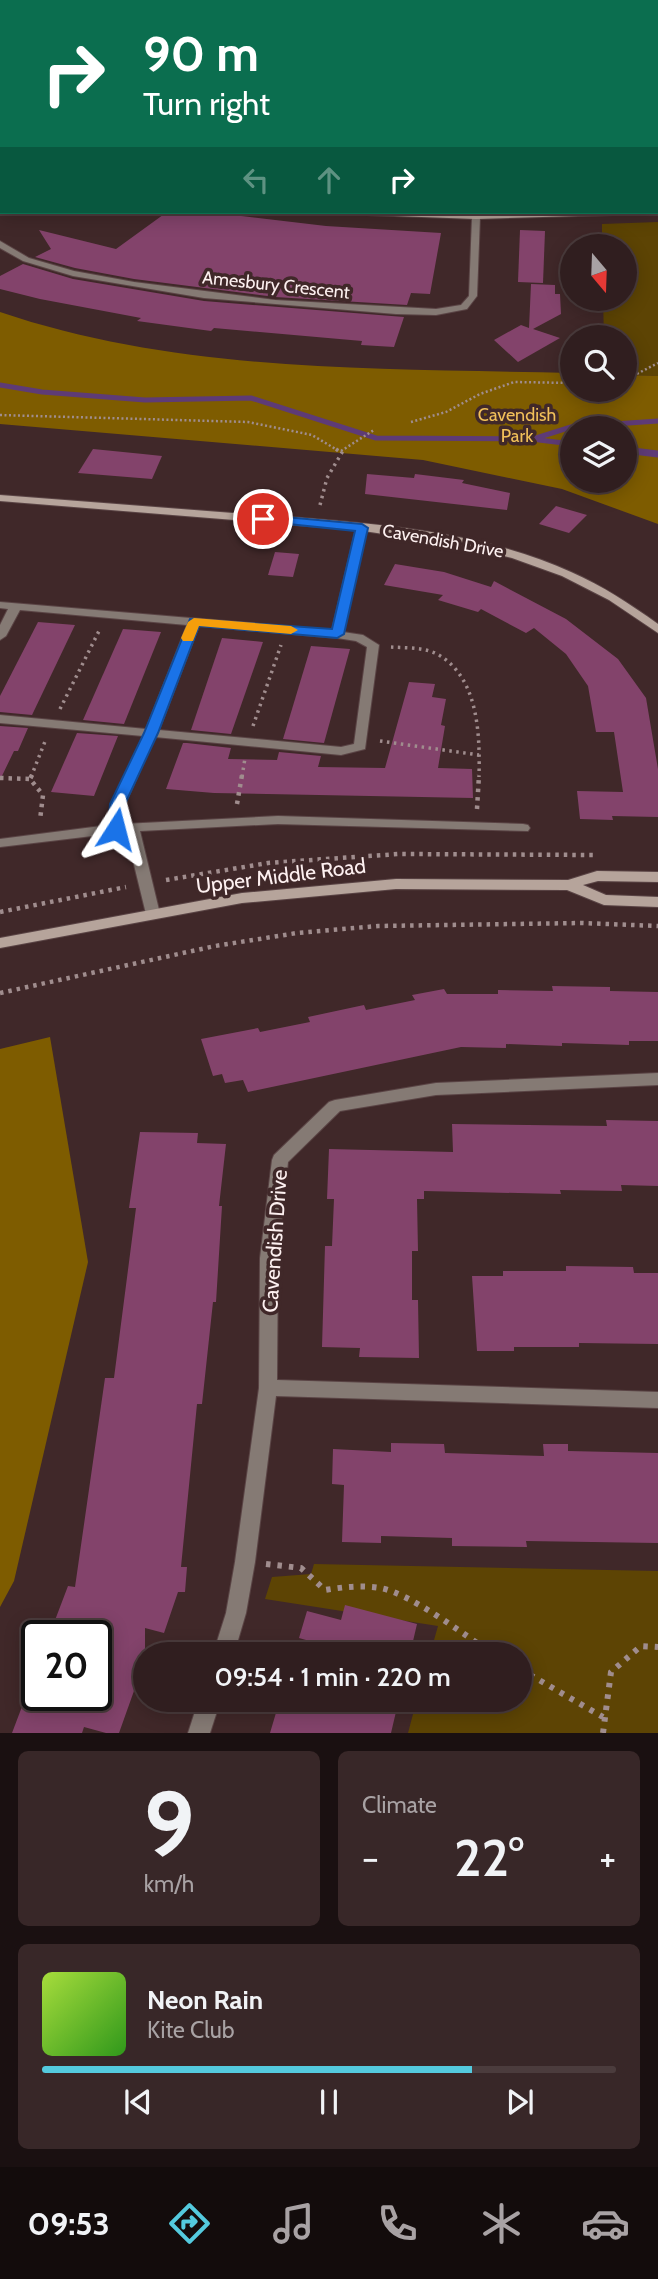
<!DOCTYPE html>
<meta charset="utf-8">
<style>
body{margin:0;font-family:Cabin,sans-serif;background:#382728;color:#f1f3f6;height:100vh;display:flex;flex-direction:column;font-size:26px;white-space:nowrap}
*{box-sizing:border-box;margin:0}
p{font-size:23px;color:#a8a2a4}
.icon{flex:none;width:38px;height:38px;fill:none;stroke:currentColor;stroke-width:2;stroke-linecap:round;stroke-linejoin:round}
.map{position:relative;height:1733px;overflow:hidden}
.side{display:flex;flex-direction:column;gap:18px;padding:18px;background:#1a1011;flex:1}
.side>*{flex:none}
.guide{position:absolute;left:0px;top:0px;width:658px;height:214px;box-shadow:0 4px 18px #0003,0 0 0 2px #4b3c3d;background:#0b6e4f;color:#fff;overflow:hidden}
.needle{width:46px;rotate:161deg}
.fabs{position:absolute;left:560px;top:234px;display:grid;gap:14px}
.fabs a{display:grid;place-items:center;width:77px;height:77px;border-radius:50%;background:#301e1f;box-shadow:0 4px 18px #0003,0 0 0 2px #4b3c3d;font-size:35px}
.speed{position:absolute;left:21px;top:1620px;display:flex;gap:14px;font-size:35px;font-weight:700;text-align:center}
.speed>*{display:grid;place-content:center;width:91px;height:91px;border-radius:50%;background:#301e1f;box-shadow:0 4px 18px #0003,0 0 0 2px #4b3c3d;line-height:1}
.speed .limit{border:4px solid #111;border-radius:10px;background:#fff;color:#111}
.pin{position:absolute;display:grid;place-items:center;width:60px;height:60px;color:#fff;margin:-30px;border:4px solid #fff;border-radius:50%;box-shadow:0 2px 7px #0007}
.me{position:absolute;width:77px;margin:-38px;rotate:9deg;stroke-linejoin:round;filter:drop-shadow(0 0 5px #0008)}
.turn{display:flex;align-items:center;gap:24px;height:147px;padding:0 28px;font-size:32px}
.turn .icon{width:91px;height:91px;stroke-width:2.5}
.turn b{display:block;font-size:49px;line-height:60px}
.lanes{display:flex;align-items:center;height:66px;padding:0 28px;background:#0003;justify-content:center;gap:35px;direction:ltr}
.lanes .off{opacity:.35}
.big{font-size:52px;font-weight:600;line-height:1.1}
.side .card{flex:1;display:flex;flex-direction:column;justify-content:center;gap:10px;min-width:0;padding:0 24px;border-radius:10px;background:#382728}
.side .dial{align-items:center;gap:0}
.dial b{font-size:91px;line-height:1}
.song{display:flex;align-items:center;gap:21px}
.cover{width:84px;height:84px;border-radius:10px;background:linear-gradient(135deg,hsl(80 70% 55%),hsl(110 70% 35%))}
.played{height:7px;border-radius:4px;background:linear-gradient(90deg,#54cade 75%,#4b3c3d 75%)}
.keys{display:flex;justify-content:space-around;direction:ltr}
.heat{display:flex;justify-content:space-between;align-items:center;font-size:38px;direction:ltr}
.side .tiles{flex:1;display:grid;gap:18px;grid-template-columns:1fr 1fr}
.card:last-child{grid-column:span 2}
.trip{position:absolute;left:133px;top:1642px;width:399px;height:70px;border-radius:35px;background:#301e1f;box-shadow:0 4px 18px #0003,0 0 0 2px #4b3c3d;font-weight:600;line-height:70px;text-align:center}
.tab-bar{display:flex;height:112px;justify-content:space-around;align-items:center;background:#130c0c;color:#a8a2a4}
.tab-bar .icon{width:49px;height:49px}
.tab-bar .active{color:#54cade}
.tab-bar b{font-size:32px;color:#f1f3f6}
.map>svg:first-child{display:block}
.green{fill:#5d4404}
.forest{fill:#7e5c00;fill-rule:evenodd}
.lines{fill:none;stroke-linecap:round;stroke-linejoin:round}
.stream-far1{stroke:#5e3b76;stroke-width:5}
.stream{stroke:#5e3b76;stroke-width:7}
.building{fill:#83436b}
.lane-casing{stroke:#5a4445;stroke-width:2}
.street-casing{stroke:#5a4445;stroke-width:2}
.secondary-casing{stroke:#5a4445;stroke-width:2}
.primary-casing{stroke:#5a4445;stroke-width:1}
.path-far3{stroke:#a08d8e;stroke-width:2.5;stroke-dasharray:2 2.5;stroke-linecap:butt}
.path-far2{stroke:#a08d8e;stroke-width:3.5;stroke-dasharray:2.5 4.5;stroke-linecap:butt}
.path-far1{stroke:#a08d8e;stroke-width:4.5;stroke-dasharray:3.5 5;stroke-linecap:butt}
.path{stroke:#a08d8e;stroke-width:6;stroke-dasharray:4.5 7;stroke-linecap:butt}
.lane{fill:#857a74;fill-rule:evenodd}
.street{fill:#857a74;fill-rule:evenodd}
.secondary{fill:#b6a49b;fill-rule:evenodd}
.primary{fill:#dbc5b8;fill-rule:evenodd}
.route{fill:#1a73e8;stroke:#114b97;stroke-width:2}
.slow{fill:#f59e0b}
.labels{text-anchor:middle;stroke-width:7;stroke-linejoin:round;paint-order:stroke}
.far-street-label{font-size:18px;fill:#fdf0f0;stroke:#402829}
.far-park-label{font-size:18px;fill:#f1c05a;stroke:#402829}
.street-label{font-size:21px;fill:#fdf0f0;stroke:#402829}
</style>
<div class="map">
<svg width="658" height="1733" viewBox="0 0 658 1733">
<rect width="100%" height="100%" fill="#402829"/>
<g class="green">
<path d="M658,222V376L625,375V338H604L603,299H625V247H602V224Z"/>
<path d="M314,1564L658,1571V1733H408L417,1699H520V1654H430L438,1626L265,1599L272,1577L311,1574Z"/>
</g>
<g class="forest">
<path d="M0,312C183,374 382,368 572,373V390H625V375L658,376V524L562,489L423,460L0,424ZM572,429H625V481H572Z"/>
<path d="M50,1037L88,1262L14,1581L0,1607V1049Z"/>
</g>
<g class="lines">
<g class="stream-far1">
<path d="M0,385L42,392L145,400L251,398L376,438L533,439L571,427L658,421"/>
<path d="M539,440L572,444"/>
<path d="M625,450L635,451"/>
</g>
<path class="stream" d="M625,450L658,454"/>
</g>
<g class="building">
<path d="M167,212H208L326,226L441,233L430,294L411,293L407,305L275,297L134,279L75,268L35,257L51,249L39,230L116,249Z"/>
<path d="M520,230L545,231L543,283L518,282Z"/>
<path d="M23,264L73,279L204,301L404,317L394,347L361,345L362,341L214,328L211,331L137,321L141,318L40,299L0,289V276Z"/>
<path d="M531,284L555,285V294H560L561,314L533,329L560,338L518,362L494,340L521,325L529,328Z"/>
<path d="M93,449L143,454L162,456L152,479L78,473Z"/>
<path d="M367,474L414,478L415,474L464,480L462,483L510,493L507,510L365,494Z"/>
<path d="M556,506L587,515L569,533L539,524Z"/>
<path d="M275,552L299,554L293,577L268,575Z"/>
<path d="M395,564L444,572L491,587L494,581L566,619L618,659L646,698L658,769V817L612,816L613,820L580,819L577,791L623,792L614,732H596L588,686L566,654L534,628L526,633L481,609L478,612L438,600L443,595L384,585Z"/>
<path d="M38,622L75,625L32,715L0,712V696Z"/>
<path d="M123,629L161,632L124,724L83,720Z"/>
<path d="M222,638L263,642L231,734L191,730Z"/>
<path d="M311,646L350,649L324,743L283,739Z"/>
<path d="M409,682L435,684L432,697L446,699L441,725L445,726L438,768L472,769L473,798L214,793L166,789L183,743H187L231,748L228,759L277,760L279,752L321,756L318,767L385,768Z"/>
<path d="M0,726L28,728L18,751H14L0,780Z"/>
<path d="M77,733L118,736L94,796L51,792Z"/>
<path d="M552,986L610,987V991L658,992V1041H629V1045L562,1043V1046L506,1044V1048L461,1047L248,1092L243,1080L225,1083L222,1074L213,1076L201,1039L258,1028L260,1032L310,1022L308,1017L364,1005L366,1010L415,1000L412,995L444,989L447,994H498V990L553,991Z"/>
<path d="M606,1120L658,1121V1186L621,1185L622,1191L560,1190L561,1194L424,1191V1199H417L418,1251H412V1300H418L419,1358L359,1357L360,1348L322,1347L325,1246H332L334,1199H327L329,1149L453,1152L452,1124L607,1126Z"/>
<path d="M140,1132L198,1133L197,1143L226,1144L219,1206H222L216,1302H213L202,1404H197L181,1567H187L185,1592H178L164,1633L145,1628V1660L119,1733H106L84,1727L82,1733H12L26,1696H96V1636H49L68,1586L75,1587L105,1378H114L136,1208H129Z"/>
<path d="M566,1266L633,1267L634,1273H658V1344L579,1343V1347H514V1351H477L472,1276H503V1271H566Z"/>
<path d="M391,1443L444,1444L445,1453L544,1456L543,1444H568V1451L658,1453V1543L526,1541L527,1547L452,1546V1538L381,1536V1543L342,1542L344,1485L332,1484L333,1449L391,1452Z"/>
<path d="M345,1605L417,1624L410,1654H302L306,1640L299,1638L307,1611L341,1620Z"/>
<path d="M288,1699H399L391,1733H270L278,1706L286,1708Z"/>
</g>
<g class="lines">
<g class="lane-casing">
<path id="lane" d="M361,525L366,528L343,632L363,635L379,645L365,749L341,755L155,737L125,804L123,824L278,816L523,824L528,825L530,828L528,831L278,824L140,831L160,914L153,919L146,914L126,832L0,847V839L109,825L111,804L143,736L0,723V715L146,729L187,625L20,610L6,636L0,640V625L8,609L0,608V602L332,630L356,528ZM199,626L337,638L356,641L367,647L354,744L341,747L159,730Z"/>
</g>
<g class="street-casing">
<g id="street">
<path d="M658,1V5L654,2Z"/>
<path d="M2,21V25L0,26V22Z"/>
<rect x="656" y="79" width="2" height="4"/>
<rect x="0" y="84" width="2" height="4"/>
<path d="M0,205H2L0,211Z"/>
<path d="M476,215L480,217L477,296L467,309L436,315L396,314L204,298L73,276L23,261L0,248V241L29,258L74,271L134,282L275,300L436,309L461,305L469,296L472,217Z"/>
<path d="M658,1073V1085L436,1095L340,1111L288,1162L278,1258L277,1380L658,1392V1408L276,1396L255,1562L246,1613L234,1654H213L226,1613L235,1562L259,1388L260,1258L272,1160L274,1155L329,1102L335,1100L436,1083Z"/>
<path d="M199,1699H221L210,1733H188Z"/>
</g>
</g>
<g class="secondary-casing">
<g id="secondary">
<rect x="0" y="156" width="2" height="4"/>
<path d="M335,212L476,215L652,212L648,214L476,219L339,214Z"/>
<path d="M0,495C78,501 155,507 233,513C341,521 472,526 571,572C603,586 630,604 658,624V633L609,600L562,576L512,558L463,546L357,530L0,501Z"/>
<path d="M597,871L658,872V882L598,881L583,885L606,895L658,897V907L604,905L567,890L396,889L242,903L0,948V938L242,893L396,879L568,880Z"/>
</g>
</g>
<g class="primary-casing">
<g id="primary">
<path d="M395,0H413L416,2H397Z"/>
<rect x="656" y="32" width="2" height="4"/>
</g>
</g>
<g class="path-far3">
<path d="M342,0L354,2"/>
<path d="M625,380L658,363"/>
<path d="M0,415L248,422L312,435L339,451"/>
<path d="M411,422L446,412L480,394L514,382L572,383"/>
<path d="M341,451L374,430"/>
</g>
<g class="path-far2">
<path d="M336,449L340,452"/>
<path d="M320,505L327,478L344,449"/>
<path d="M391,647C405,648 421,647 435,653C479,675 480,735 479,777"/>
<path d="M60,709L100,629"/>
<path d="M253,726L281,645"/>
<path d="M380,741L479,755"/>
<path d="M31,777L46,739"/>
<path d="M242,777L245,758"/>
</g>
<g class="path-far1">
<path d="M32,775L30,779L43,795L40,820"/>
<path d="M0,778L30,779"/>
<path d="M237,804L242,775"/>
<path d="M477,809L479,775"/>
<path d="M166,880L268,863L399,854L596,855"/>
<path d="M0,912L126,887"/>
<path d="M0,993L215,946L297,933L378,926L582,923L658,926"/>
</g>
<g class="path">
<path d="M266,1564L301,1568L325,1590C343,1587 362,1585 380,1588C410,1593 466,1636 493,1654"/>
<path d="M520,1669L603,1717"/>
<path d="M603,1733L611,1672L641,1646L658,1647"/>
</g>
<use href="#lane" class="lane"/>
<use href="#street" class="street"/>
<use href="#secondary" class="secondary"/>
<use href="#primary" class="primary"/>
</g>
<path class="route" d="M263,515L362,524L368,528L344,634L337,638L199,626L158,733L125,804L124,829L116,834L111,833L108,829L110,804L144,733L190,619L332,629L355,531L259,521L257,519Z"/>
<path class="slow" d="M194,618L291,626L298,630L291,634L199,626L193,641H183L181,638L188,622Z"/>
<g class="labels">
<g class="far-street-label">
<text transform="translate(276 285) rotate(6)" y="6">Amesbury Crescent</text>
<text transform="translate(443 541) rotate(10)" y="6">Cavendish Drive</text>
</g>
<g class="far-park-label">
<text x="517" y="421">Cavendish<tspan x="517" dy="21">Park</tspan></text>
</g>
<g class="street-label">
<text transform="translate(281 876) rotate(-7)" y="7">Upper Middle Road</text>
<text transform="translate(275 1241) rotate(-86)" y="7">Cavendish Drive</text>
</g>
</g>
</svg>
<div class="fabs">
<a><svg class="needle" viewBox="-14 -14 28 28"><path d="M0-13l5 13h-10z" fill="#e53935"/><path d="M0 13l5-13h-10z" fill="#a8a2a4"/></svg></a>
<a><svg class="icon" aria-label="search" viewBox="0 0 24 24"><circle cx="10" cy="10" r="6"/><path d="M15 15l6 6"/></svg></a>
<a><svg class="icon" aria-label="layers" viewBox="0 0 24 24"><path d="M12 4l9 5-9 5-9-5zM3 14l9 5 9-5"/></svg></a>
</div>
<div class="speed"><div class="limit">20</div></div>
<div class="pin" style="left:263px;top:519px;background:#d93025"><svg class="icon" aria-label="arrive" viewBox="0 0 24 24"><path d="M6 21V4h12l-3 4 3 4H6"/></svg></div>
<svg class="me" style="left:116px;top:829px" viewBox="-20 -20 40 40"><path d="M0-17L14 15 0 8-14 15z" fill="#1a73e8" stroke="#fff" stroke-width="4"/></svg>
<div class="trip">09:54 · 1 min · 220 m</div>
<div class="guide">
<div class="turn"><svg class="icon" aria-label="right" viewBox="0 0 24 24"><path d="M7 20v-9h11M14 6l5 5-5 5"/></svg><div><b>90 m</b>Turn right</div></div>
<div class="lanes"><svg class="icon off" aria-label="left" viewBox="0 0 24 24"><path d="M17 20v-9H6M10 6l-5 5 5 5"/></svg><svg class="icon off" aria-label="ahead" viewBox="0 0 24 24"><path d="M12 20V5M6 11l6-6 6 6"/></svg><svg class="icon" aria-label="right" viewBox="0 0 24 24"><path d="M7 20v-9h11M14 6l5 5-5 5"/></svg></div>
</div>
</div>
<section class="side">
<div class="tiles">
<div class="card dial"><b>9</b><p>km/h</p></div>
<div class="card"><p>Climate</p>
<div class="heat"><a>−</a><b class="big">22°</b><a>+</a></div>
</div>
<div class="card">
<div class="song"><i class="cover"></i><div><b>Neon Rain</b><p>Kite Club</p></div></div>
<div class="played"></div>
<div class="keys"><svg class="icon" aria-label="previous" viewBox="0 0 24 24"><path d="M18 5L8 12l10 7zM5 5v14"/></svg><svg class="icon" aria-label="pause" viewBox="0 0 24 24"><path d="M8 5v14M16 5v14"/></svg><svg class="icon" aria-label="next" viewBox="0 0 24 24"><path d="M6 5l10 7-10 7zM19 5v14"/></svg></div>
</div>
</div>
</section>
<nav class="tab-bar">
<b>09:53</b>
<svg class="icon active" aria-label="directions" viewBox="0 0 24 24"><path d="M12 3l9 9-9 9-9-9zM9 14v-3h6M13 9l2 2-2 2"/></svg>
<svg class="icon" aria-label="music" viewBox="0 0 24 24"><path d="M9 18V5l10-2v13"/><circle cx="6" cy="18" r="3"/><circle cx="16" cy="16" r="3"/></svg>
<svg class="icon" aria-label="phone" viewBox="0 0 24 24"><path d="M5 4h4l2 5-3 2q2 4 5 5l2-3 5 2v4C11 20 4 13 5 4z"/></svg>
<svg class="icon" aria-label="climate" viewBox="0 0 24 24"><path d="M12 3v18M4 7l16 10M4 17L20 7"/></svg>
<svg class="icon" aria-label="car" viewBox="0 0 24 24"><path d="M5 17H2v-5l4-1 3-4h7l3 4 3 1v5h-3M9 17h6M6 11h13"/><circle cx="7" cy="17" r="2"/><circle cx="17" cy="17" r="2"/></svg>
</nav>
